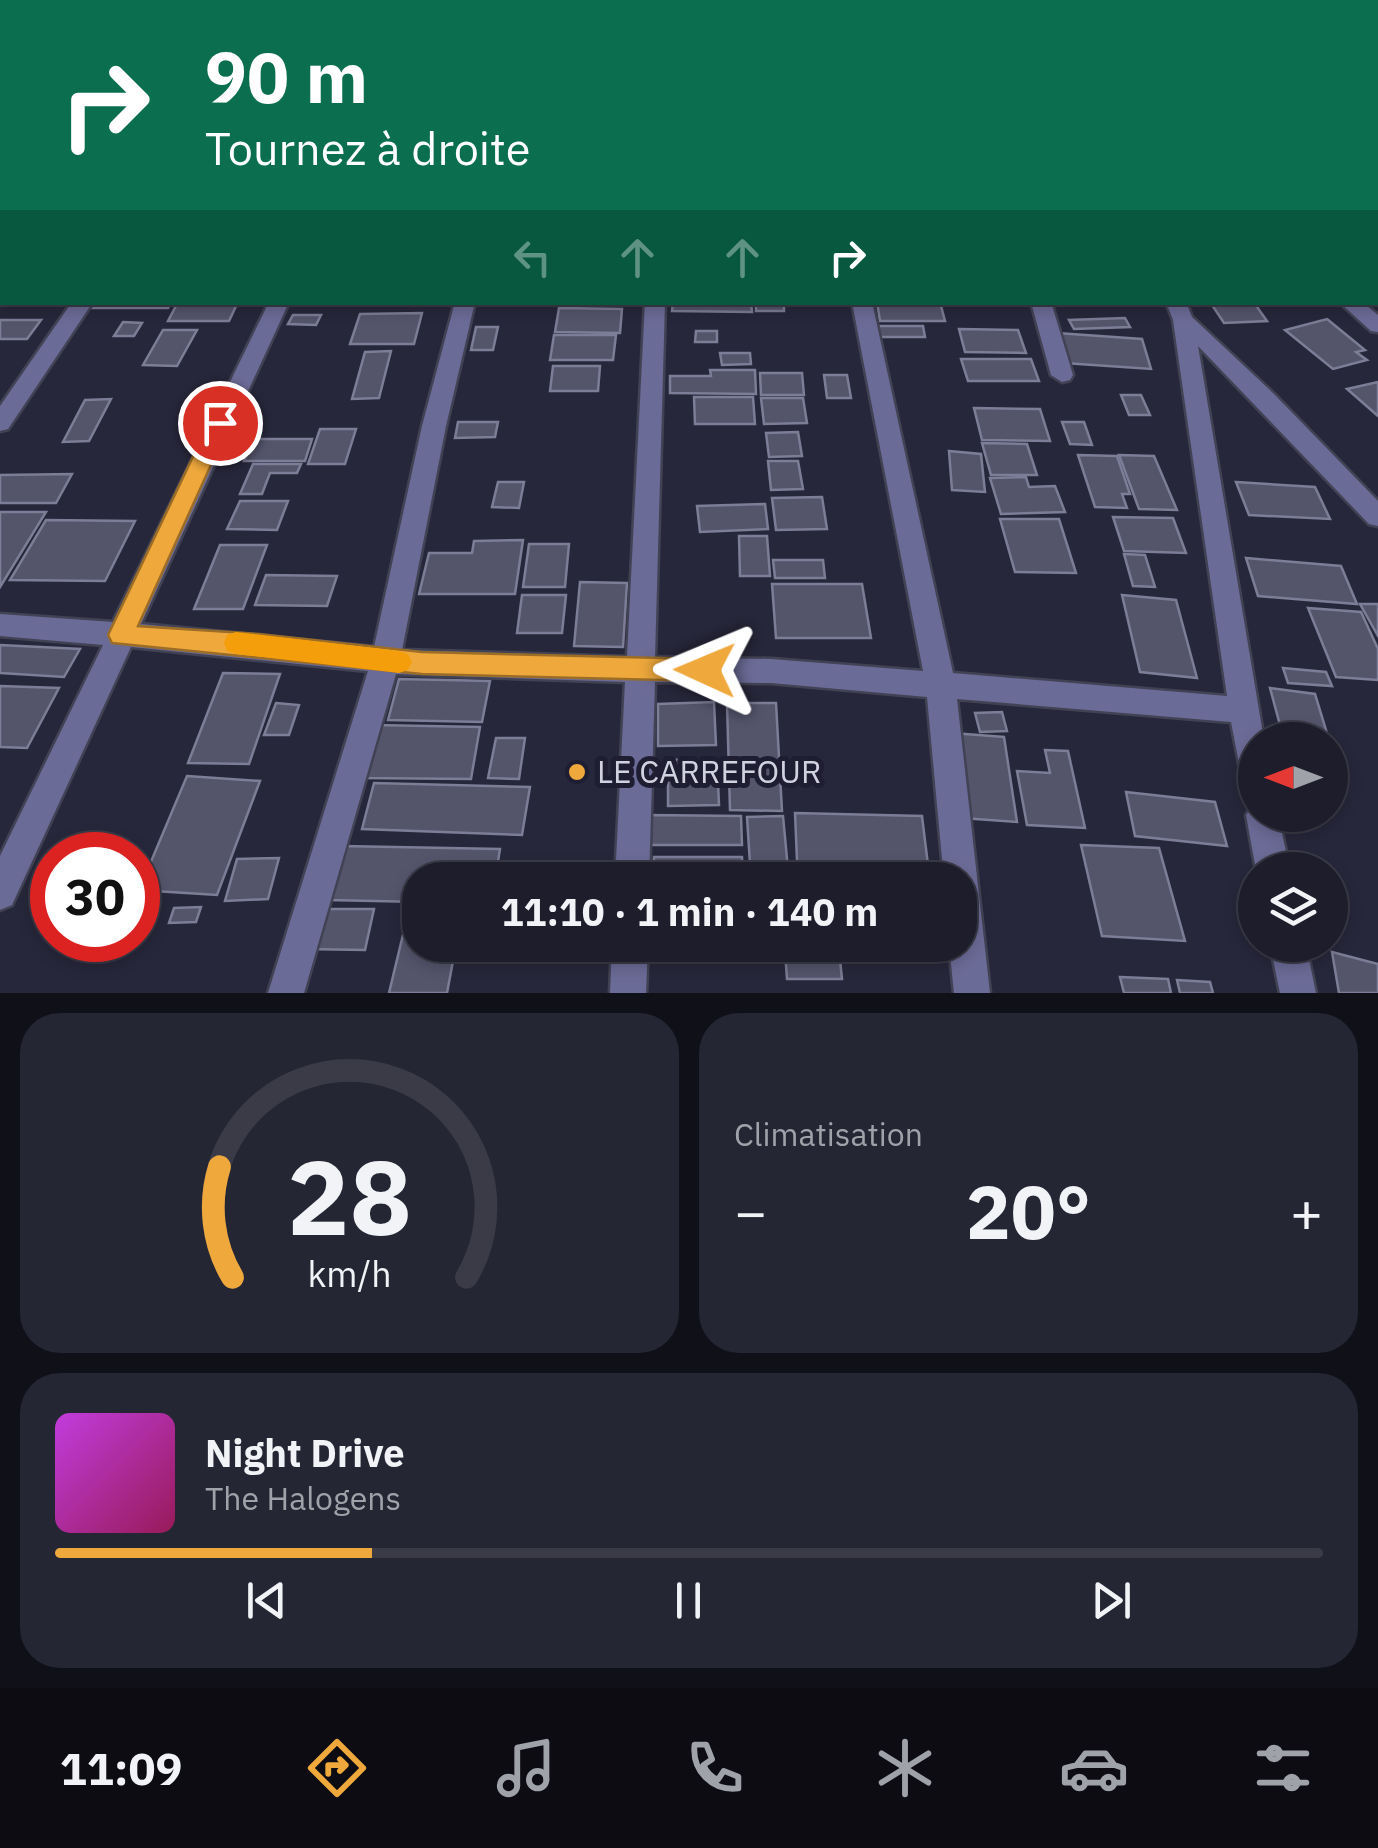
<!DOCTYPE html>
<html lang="fr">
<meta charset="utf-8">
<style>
body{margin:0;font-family:"IBM Plex Sans",sans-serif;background:#252634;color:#f1f3f6;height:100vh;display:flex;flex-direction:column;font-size:38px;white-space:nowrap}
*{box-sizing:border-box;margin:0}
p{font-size:32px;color:#a0a2a9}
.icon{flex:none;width:55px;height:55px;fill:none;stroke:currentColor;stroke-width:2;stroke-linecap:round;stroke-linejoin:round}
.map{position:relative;height:993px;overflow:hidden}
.drawer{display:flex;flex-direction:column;gap:20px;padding:20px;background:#101018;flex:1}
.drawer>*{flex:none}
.guide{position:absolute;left:0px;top:0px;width:1380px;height:305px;box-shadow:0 5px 15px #0003,0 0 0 2px #3b3b48;background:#0b6e4f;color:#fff;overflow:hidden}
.needle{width:65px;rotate:270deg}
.fabs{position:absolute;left:1238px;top:722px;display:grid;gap:20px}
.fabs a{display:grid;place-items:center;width:110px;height:110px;border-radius:50%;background:#1d1d2c;box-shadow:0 5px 15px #0003,0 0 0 2px #3b3b48;font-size:50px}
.speed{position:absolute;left:30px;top:832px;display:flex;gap:20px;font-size:50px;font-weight:700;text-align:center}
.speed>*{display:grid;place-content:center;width:130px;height:130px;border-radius:50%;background:#1d1d2c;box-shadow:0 5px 15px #0003,0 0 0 2px #3b3b48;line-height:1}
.speed .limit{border:15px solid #d22;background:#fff;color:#111}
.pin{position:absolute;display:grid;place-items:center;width:85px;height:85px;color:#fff;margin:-42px;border:5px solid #fff;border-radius:50%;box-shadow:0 2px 10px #0007}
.me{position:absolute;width:110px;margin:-55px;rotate:271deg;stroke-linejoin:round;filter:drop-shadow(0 0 8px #0008)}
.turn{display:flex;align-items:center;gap:35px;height:210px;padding:0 40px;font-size:45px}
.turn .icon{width:130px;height:130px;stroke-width:2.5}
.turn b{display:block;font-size:70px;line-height:85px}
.lanes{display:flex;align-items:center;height:95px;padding:0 40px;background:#0003;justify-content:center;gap:50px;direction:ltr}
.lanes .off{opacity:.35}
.big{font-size:75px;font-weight:700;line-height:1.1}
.drawer .card{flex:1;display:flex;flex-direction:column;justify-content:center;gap:15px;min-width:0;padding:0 35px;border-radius:40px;background:#252634}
.drawer .dial{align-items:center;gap:0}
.dial svg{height:260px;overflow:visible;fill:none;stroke:#3b3b48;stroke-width:7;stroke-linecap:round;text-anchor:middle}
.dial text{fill:#f1f3f6;stroke:none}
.song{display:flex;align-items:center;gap:30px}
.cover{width:120px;height:120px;border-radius:15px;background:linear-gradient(135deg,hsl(290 70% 55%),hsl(330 70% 35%))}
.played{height:10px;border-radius:5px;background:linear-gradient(90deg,#eea83c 25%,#3b3b48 25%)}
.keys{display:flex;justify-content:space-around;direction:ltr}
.heat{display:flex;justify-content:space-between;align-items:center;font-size:55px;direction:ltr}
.drawer .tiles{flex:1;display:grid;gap:20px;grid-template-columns:1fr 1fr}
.card:last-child{grid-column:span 2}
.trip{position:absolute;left:402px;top:862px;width:575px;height:100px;border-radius:40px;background:#1d1d2c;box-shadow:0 5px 15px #0003,0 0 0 2px #3b3b48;font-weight:700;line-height:100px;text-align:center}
.tabs{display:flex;height:160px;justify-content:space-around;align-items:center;background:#0c0c12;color:#a0a2a9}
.tabs .icon{width:70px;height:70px}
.tabs .active{color:#eea83c}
.tabs b{font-size:45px;color:#f1f3f6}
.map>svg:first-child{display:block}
.building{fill:#54546b;stroke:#7c7d96;stroke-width:2.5}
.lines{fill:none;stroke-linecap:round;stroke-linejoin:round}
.minor-casing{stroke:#424255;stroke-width:5}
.minor{fill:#6b6b97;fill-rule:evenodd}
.route{fill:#eea83c;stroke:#9b6d27;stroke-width:2.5}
.slow{fill:#f59e0b}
.poi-dot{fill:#eea83c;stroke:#1e1d31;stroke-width:4}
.labels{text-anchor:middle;stroke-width:10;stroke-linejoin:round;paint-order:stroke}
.near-poi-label{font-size:32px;fill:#d1d2e0;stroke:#1e1d31;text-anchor:start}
</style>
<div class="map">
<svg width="1378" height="993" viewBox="0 0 1378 993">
<rect width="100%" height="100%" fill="#27273b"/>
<g class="building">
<path d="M96,302H171L168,308H92Z"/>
<path d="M178,302H238L229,321H168Z"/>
<path d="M673,302H751L752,312L672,311Z"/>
<rect x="756" y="302" width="28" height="9"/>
<path d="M877,302H940L945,321H880Z"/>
<path d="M1255,304L1267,321L1224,323L1212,305Z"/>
<path d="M559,308L622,309L620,333L555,332Z"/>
<path d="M422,313L414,344H350L360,314Z"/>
<path d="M293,315H321L316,325L288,324Z"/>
<path d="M1125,318L1130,327L1074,329L1069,320Z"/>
<path d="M1327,319L1365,350L1356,352L1367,360L1333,369L1285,330Z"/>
<path d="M0,320H41L27,339H0Z"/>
<path d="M123,322L142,323L134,336H114Z"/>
<path d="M872,326H923L925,337H874Z"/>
<path d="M476,327H498L493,350H471Z"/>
<path d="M959,329L1018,330L1026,353L965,352Z"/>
<path d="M163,330H197L177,366L143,365Z"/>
<path d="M696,331H717V342H695Z"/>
<path d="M1057,333L1142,339L1151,369L1064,363Z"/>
<path d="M554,335H616L613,360H550Z"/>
<path d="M391,351L379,398L352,399L365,352Z"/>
<path d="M720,353H750L751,364L722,365Z"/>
<path d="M961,359H1031L1039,381H968Z"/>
<path d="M553,366H600L598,391H550Z"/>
<path d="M710,370H755L756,394L670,393V376H711Z"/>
<path d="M760,373H802L804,395H761Z"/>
<path d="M824,375H847L851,398H827Z"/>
<path d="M1378,382V416L1347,389Z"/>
<path d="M1121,395H1141L1150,415H1129Z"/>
<path d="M694,397H753L755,424H695Z"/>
<path d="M761,398H803L807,423L764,424Z"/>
<path d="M111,399L89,441L63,442L85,400Z"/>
<path d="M974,408L1040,409L1050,441L982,440Z"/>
<path d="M458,422H498L495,437L455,438Z"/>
<path d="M1062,422H1084L1092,445L1070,444Z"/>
<path d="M320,429H356L345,464H308Z"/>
<path d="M798,432L802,456L769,457L766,433Z"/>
<path d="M254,439H312L305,461H244Z"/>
<path d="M982,443L1027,444L1037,475H991Z"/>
<path d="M949,451L981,454L985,492L952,490Z"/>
<path d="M1078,455L1117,456L1130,494H1122L1127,508L1095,507Z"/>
<path d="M1119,455L1154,456L1177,510L1139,509Z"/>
<path d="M768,461H798L803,489L771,490Z"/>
<path d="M253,464H301L297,473H270L262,494H240Z"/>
<path d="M72,474L56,503H0V475Z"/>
<path d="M1026,477L1029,487L1055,486L1065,512L1001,514L990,478Z"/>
<path d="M498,482H524L519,508L492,507Z"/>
<path d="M1236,482L1315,487L1330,519L1249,515Z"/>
<path d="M822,497L827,529L776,530L772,498Z"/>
<path d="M240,501H288L277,530L227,529Z"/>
<path d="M765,504L768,529L700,532L697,506Z"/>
<path d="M0,512H46L0,587Z"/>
<path d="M1113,517L1173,518L1186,553L1124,551Z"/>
<path d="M1000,519H1059L1076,573L1015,572Z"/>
<path d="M46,520L135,521L105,581L10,580Z"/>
<path d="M739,536H767L770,576H740Z"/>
<path d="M523,540L515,594H419L429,553H472L474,541Z"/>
<path d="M529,544H569L565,587H523Z"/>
<path d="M220,545H267L243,609H194Z"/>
<path d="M1124,554L1145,555L1155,587L1133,586Z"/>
<path d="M1246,558L1341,566L1357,604L1258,596Z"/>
<path d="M773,560H823L825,578H775Z"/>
<path d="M266,575L337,576L327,606L255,605Z"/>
<path d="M580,582L627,583L623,647L574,646Z"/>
<path d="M772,584H862L871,638H776Z"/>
<path d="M522,595H566L562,633H517Z"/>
<path d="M1122,595L1176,600L1197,678L1140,672Z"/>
<path d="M1360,604H1378V636Z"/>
<path d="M1308,608L1361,612L1378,649V680L1336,677Z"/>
<path d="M0,645L80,649L64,677L0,673Z"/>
<path d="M1283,668L1326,672L1332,686L1288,683Z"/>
<path d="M223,673L280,674L249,764L188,763Z"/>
<path d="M399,679L490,681L482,722L388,720Z"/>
<path d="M0,686L59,688L27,748L0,747Z"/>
<path d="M1270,688L1315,694L1329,740H1284Z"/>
<path d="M714,702L716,745L658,746V704Z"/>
<path d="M276,703L299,705L289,735H264Z"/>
<path d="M727,703H776L782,811L730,810Z"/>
<path d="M1002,712L1007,731L980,732L975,713Z"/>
<path d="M374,725L480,727L471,779L360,778Z"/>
<path d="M952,733L1004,737L1017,822L962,818Z"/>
<path d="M496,738H525L519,779L488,778Z"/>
<path d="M1045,750L1068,751L1085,828L1027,825L1017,771L1050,773Z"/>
<path d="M717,759L719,805L668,806V760Z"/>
<path d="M187,776L260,781L217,895L139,890Z"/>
<path d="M374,783L530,787L522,835L362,829Z"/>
<path d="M1126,792L1215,802L1227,846L1135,836Z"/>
<path d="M795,813L922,816L928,865L797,861Z"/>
<path d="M648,815L741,816L742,845H646Z"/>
<path d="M783,816L789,880H751L747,817Z"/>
<path d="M1081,845L1159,848L1185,941L1102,936Z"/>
<path d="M342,846L500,849L495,880H420V902L328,900Z"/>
<path d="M654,857H742L743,880H653Z"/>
<path d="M279,858L268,899L225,901L237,859Z"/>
<path d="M599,866L598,880H503L505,868Z"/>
<path d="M201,907L196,922L169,923L174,908Z"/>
<path d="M314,909H374L365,950L304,949Z"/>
<path d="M407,918L420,919V945H456L447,993H389Z"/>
<path d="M494,945H539L538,956H493Z"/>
<path d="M839,950L842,979H787L785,951Z"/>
<path d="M1332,952L1378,964V993H1339Z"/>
<path d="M1120,977L1168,979L1171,993H1124Z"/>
<path d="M1177,980L1210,982L1213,993H1180Z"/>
</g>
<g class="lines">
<g class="minor-casing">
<g id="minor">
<path d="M305,0H347L349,2H307Z"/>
<path d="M757,0H771V2H758Z"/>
<path d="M884,0H898L900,2H886Z"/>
<path d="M997,0H1011L1012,2H999Z"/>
<path d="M1103,0H1117V2H1104Z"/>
<path d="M1263,0H1279L1281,2H1265Z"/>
<path d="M72,302H93L8,429L0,431V406Z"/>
<path d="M269,302H289L141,624L374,647L422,426L455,302H475L446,426L402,650L627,657L645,302H665L655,657L771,659L923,671L852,302H872L953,673L1227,696L1173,320L1166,302H1186L1192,317L1274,394L1378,501V526L1369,524L1198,346L1264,740H1255V794L1244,789L1231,722L957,699L990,993H954L949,945H960V880H944L927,697L771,683L655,682L649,880H615L625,682L396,674L304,993H268L368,671L131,647L12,905L0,910V856L103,645L0,636V614L113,622Z"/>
<path d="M1031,302H1051L1073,375L1070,380L1062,382L1051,375Z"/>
<path d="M1339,302H1362L1378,315V332L1371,331Z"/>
<path d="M1255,802V815H1278L1290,870H1256L1246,815Z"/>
<path d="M612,945H648L646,993H610Z"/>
<path d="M1270,945H1306L1316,993H1280Z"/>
</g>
</g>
<use href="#minor" class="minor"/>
</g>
<path class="route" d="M220,416L230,423L138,626L259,634L422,652L705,659L714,662L718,670L714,678L705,681L422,674L112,643L108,635L209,423Z"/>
<path class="slow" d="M236,632L399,651L408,654L412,662L408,670L399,673L236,654L227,651L224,643L227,635Z"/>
<circle class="poi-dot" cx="577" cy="772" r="10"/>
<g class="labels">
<g class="near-poi-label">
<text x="597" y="783">LE CARREFOUR</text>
</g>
</g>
</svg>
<div class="fabs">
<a><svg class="needle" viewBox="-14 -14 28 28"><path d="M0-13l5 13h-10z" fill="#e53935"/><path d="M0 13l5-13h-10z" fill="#a0a2a9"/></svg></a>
<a><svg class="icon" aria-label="layers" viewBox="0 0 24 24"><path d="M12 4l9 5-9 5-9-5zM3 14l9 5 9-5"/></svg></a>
</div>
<div class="speed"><div class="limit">30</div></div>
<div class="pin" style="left:220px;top:423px;background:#d93025"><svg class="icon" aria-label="arrive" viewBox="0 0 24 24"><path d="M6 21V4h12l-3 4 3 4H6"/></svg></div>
<svg class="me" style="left:705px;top:670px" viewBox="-20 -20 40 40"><path d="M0-17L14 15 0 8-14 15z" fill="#eea83c" stroke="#fff" stroke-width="4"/></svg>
<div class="trip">11:10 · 1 min · 140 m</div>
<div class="guide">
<div class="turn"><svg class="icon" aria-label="right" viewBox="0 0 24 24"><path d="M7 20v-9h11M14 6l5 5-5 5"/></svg><div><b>90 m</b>Tournez à droite</div></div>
<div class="lanes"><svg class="icon off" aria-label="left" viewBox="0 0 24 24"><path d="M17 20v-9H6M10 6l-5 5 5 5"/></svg><svg class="icon off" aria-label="ahead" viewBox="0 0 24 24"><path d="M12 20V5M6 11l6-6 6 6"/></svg><svg class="icon off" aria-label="ahead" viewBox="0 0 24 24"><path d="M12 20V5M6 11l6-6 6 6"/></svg><svg class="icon" aria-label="right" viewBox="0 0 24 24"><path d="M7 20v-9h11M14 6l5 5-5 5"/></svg></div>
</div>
</div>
<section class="drawer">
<div class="tiles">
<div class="card dial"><svg viewBox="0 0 100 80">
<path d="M14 69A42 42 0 1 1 86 69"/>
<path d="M14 69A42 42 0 0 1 10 35" stroke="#eea83c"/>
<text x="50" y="56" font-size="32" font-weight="700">28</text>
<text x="50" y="72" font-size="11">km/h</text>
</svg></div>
<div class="card"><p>Climatisation</p>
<div class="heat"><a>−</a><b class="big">20°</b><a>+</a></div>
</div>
<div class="card">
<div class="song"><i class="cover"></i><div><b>Night Drive</b><p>The Halogens</p></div></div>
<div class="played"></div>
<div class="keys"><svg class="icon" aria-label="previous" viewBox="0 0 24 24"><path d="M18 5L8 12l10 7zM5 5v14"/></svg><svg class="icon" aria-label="pause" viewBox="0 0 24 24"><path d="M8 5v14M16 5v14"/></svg><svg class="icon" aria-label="next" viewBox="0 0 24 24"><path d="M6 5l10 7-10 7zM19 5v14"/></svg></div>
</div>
</div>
</section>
<nav class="tabs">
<b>11:09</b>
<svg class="icon active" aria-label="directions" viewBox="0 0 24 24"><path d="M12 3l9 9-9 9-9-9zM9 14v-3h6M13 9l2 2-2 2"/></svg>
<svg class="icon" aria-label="music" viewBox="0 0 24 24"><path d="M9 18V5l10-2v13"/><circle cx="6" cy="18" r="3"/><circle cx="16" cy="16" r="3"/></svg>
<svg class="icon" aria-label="phone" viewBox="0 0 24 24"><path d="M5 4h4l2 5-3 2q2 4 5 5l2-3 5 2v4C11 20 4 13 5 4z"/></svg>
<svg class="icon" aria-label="climate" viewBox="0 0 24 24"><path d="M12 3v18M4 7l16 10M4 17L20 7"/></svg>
<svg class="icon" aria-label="car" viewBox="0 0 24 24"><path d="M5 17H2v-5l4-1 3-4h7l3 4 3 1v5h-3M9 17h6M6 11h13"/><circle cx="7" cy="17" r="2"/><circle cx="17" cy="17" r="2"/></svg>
<svg class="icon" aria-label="filters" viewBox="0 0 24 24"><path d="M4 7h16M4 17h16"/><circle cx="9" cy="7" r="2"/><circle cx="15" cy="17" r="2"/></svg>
</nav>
